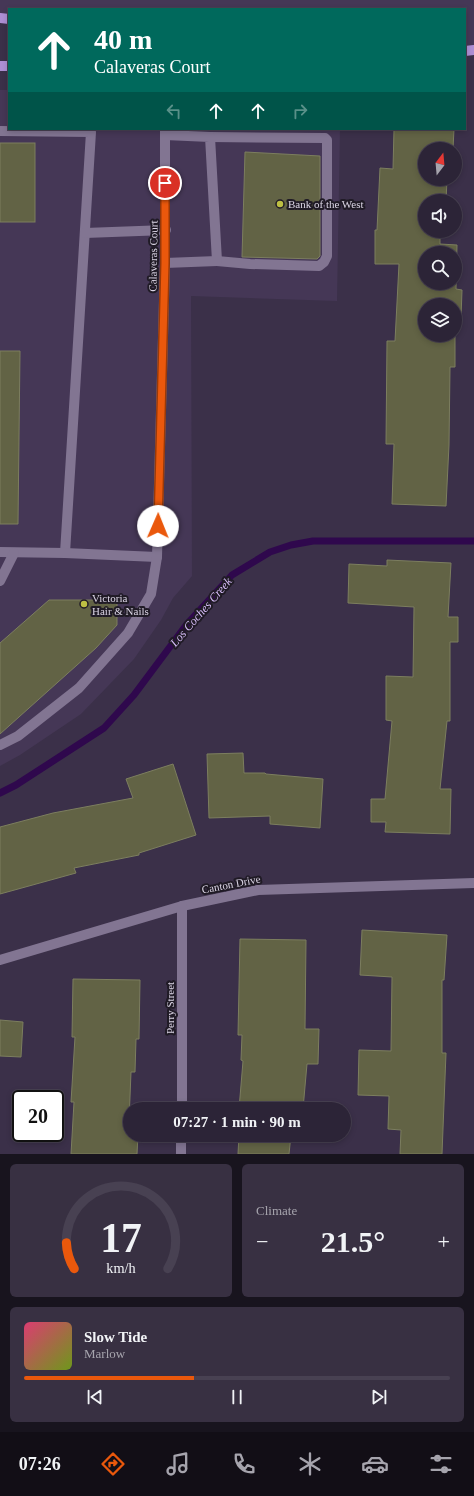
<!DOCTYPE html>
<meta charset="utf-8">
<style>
body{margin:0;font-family:"Times New Roman",serif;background:#383042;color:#f1f3f6;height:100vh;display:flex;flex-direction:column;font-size:15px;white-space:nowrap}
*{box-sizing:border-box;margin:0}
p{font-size:13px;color:#a6a4ad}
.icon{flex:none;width:22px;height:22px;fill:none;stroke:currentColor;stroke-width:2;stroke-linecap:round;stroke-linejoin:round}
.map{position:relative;height:1154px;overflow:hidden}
.details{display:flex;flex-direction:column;gap:10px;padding:10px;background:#18141e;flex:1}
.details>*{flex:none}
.guide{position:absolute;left:8px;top:8px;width:458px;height:122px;border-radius:0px;box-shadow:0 2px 6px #0003,0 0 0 1px #484152;background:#00695c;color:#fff;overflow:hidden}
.needle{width:26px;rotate:16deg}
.controls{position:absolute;left:418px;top:142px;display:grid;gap:8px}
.controls a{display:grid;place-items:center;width:44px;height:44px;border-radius:50%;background:#2c2437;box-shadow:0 2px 6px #0003,0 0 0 1px #484152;font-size:20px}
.speed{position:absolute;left:12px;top:1090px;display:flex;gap:8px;font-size:20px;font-weight:700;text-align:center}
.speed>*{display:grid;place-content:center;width:52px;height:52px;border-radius:50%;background:#2c2437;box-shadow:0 2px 6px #0003,0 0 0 1px #484152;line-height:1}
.speed .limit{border:2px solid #111;border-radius:6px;background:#fff;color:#111}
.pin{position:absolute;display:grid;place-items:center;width:34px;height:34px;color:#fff;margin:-17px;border:2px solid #fff;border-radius:50%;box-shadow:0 1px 4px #0007}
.me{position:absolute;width:44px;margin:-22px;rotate:1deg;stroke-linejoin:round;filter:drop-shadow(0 0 3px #0008)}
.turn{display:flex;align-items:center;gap:14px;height:84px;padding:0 20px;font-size:18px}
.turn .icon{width:52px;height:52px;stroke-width:2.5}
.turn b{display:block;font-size:28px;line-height:34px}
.lanes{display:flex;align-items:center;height:38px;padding:0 20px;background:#0003;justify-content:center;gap:20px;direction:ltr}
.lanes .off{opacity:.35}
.big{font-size:30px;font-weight:700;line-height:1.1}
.details .tile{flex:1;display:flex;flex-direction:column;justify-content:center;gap:6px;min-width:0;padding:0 14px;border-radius:6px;background:#383042}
.details .dial{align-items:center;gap:0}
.dial svg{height:104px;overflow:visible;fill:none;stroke:#484152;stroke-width:7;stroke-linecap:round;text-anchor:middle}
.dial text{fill:#f1f3f6;stroke:none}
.song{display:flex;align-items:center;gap:12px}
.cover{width:48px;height:48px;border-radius:6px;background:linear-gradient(135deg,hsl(340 70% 55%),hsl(80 70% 35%))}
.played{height:4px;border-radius:2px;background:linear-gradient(90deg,#ea580c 40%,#484152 40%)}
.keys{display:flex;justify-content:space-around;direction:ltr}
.heat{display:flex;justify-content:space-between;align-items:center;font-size:22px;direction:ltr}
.details .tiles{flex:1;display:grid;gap:10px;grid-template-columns:1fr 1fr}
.tile:last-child{grid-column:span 2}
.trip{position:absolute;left:123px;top:1102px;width:228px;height:40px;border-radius:20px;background:#2c2437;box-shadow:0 2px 6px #0003,0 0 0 1px #484152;font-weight:700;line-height:40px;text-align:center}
.tabs{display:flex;height:64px;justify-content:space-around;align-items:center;background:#120e16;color:#a6a4ad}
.tabs .icon{width:28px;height:28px}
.tabs .active{color:#ea580c}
.tabs b{font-size:18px;color:#f1f3f6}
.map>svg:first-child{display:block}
.built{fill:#453756}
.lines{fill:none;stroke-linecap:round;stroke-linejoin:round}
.stream{stroke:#2f084d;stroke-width:7}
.building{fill:#626345;stroke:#7c7e5f;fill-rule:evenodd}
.minor{stroke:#827592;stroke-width:10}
.major{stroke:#ad8ed3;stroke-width:10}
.route-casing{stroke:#983908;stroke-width:10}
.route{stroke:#ea580c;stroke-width:7}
.poi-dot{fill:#bdbf43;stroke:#201b26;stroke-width:1.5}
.labels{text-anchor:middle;stroke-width:4;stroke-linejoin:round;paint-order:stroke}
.poi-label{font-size:11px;fill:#dcd6e6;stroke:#201b26;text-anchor:start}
.street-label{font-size:11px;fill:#dcd6e6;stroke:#201b26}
.water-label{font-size:12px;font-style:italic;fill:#d9bffb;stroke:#201b26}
</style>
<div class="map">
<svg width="474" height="1154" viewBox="0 0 474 1154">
<rect width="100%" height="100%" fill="#3b3049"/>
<g class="built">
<path d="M0,0H474V50L465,51V9H9V19L0,18Z"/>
<path d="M0,90H9V129H340L337,301L191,296L192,576L173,598L161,620L134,659L81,714L20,755L0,766Z"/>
</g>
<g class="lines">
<path class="stream" d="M0,793L16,785L104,728L134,695L187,624L232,575L270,552L291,545L313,541H474"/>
</g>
<g class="building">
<path d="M394,129H454L453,149H425V179H447L446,201H425V231H440V244L457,245L456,289L462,290L461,318H455V367H450L449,445L446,506L392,504L394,444H386L387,341H395L399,264H375V230H377L380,168L393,169ZM425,253H455V283H425ZM425,305H455V335H425Z"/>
<rect x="0" y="143" width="35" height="79"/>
<path d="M245,152L320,156V256L317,259L242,257Z"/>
<path d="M0,351H20L18,524H0Z"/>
<path d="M387,560L451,563L448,617H458V642H450V721H447L440,789H451L450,834L385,832L386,822H371V799H385L392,721L386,720V676L413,677L414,607L348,603L349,564L387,566Z"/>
<path d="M49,600H117V625L96,648L0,734V643Z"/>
<path d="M243,753L244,773H265L266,774L323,779L320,828L270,824V816L209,818L207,754Z"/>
<path d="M173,764L196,835L139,853V855L74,868L76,873L0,894V827L53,813L133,798L126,779Z"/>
<path d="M362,930L447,935L444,980H442V1053H446L442,1154H400L401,1130L388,1129L389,1096L358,1095L359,1050L391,1051L392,977L360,975Z"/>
<path d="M240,939L306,940L305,1029H319L318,1064H307L303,1109H239L243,1061L241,1060L242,1035H238Z"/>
<path d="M73,979L140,980L139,1039H136L135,1072H131L129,1121H130V1135H138L137,1154H71L74,1102H71L75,1037H72Z"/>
<path d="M0,1020L23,1022L21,1057L0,1056Z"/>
<path d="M239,1135H291L289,1154H238Z"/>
</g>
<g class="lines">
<g class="minor">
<path d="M0,131L91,132L65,553"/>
<path d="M210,137L325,138L327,140V256L324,262L319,266L250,264L217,261"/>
<path d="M85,233L166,230"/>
<path d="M165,263L217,261L210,137L165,135"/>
<path d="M0,552L65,553L157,557"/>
<path d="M0,581L14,553"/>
<path d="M0,745L18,736L79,688L128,633L151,594L157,557L165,263V129"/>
<path d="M0,960L182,906L258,890L474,883"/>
<path d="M182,1109V906"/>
<path d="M181,1154V1135"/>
</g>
<g class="major">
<path d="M0,18L9,19"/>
<path d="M465,51L474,50"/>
<path d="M0,66H9"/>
</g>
</g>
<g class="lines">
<g class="route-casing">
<path id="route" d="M158,526L165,263V183"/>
</g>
<use href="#route" class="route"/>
</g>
<g class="poi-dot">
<circle cx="280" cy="204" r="4"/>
<circle cx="84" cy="604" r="4"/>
</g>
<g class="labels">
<g class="poi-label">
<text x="288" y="208">Bank of the West</text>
<text x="92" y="602">Victoria<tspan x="92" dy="13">Hair &amp; Nails</tspan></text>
</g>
<g class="street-label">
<text transform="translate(153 256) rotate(-89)" y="4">Calaveras Court</text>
<text transform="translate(231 884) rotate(-11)" y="4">Canton Drive</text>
<text transform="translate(170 1008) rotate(-90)" y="4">Perry Street</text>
</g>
<g class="water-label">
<text transform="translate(201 612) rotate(-49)" y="4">Los Coches Creek</text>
</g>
</g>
</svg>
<div class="controls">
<a><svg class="needle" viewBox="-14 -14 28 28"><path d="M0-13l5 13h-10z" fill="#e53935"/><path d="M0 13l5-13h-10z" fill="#a6a4ad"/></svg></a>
<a><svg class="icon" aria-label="sound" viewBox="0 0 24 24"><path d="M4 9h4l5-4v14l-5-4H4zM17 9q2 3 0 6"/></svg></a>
<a><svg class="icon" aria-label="search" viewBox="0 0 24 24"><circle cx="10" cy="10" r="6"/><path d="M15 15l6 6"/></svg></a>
<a><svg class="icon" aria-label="layers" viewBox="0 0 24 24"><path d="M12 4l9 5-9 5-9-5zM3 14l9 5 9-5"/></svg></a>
</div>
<div class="speed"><div class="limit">20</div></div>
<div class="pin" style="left:165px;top:183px;background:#d93025"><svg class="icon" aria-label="arrive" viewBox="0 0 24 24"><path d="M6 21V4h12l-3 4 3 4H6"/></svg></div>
<svg class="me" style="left:158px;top:526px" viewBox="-20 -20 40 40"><circle r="19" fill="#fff"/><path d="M0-13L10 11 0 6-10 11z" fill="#ea580c"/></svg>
<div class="trip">07:27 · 1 min · 90 m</div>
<div class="guide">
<div class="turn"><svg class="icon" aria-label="ahead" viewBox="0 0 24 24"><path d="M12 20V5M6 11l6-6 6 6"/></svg><div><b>40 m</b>Calaveras Court</div></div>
<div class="lanes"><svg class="icon off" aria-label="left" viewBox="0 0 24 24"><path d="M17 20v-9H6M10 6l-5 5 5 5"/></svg><svg class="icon" aria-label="ahead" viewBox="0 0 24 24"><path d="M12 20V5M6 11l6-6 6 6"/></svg><svg class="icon" aria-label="ahead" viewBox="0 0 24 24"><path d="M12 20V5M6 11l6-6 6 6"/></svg><svg class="icon off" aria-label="right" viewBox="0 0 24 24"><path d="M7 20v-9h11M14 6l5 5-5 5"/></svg></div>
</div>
</div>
<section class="details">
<div class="tiles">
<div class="tile dial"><svg viewBox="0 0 100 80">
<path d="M14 69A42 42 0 1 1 86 69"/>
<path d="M14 69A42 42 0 0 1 8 49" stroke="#ea580c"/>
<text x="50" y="56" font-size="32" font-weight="700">17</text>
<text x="50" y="72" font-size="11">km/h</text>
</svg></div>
<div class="tile"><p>Climate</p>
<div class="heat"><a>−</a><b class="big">21.5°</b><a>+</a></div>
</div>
<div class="tile">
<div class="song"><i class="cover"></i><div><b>Slow Tide</b><p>Marlow</p></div></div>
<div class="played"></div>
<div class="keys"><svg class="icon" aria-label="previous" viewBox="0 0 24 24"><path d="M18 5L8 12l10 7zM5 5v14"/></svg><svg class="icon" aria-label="pause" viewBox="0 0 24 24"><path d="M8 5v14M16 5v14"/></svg><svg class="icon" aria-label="next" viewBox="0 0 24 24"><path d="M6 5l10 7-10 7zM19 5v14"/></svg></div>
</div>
</div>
</section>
<nav class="tabs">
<b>07:26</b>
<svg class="icon active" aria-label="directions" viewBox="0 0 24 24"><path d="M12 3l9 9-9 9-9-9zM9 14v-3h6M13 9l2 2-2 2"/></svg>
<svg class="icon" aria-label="music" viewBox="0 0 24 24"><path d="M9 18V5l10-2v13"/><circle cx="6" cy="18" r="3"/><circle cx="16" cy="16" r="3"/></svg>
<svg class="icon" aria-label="phone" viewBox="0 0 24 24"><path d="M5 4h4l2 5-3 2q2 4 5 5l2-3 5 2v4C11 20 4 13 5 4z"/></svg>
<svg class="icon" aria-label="climate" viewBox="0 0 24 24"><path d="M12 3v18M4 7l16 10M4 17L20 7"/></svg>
<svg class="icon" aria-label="car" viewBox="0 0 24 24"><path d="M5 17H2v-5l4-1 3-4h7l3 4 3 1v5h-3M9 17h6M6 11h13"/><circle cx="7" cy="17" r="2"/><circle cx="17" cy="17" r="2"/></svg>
<svg class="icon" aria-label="filters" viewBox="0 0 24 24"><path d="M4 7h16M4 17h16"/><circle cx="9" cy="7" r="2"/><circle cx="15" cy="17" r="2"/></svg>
</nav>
